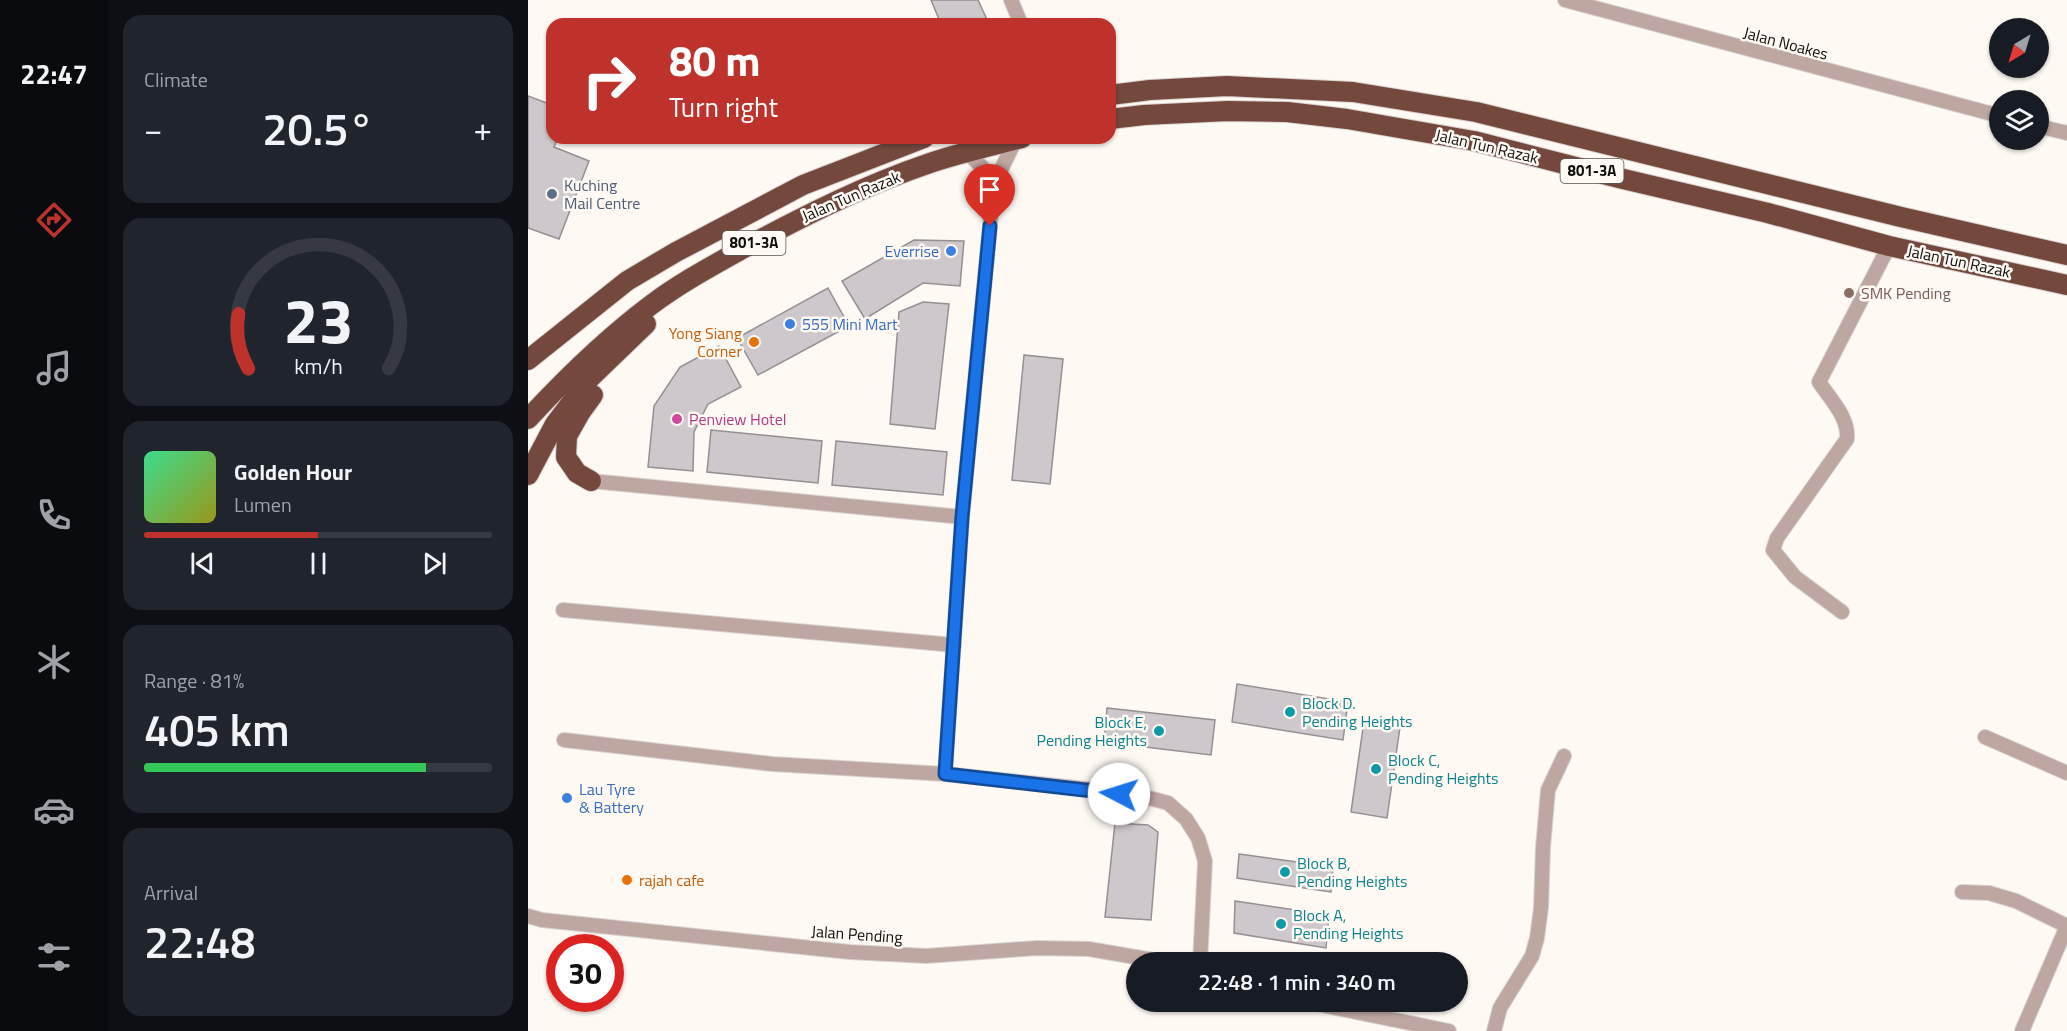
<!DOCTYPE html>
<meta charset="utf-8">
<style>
body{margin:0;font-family:"Titillium Web",sans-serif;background:#20242c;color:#f1f3f6;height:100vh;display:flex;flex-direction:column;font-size:22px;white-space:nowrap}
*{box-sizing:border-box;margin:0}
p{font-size:20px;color:#9ea1a6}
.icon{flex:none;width:33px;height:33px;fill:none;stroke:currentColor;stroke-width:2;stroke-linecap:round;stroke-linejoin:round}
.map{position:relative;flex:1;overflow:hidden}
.details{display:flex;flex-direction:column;gap:15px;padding:15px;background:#0d0f14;width:420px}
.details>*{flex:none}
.hud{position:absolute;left:18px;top:18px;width:570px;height:126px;border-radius:18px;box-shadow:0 2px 4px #0004;background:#bf312b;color:#fff;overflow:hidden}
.needle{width:39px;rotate:218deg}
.fabs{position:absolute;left:1461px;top:18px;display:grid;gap:12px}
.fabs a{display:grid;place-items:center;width:60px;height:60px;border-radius:50%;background:#171b24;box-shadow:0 2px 4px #0004;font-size:30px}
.speed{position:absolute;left:18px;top:934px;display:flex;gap:12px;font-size:30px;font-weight:700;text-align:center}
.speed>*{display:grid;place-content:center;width:78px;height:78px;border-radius:50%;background:#171b24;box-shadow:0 2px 4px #0004;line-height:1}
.speed .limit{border:9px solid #d22;background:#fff;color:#111}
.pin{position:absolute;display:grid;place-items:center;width:51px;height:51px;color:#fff;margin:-62px -26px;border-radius:50% 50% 50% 0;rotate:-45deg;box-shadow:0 0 6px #0007}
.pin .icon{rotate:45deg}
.me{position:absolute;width:66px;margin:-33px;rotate:275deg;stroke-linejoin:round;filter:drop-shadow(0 0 4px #0008)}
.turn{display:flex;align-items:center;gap:21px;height:126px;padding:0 24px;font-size:27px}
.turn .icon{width:78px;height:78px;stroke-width:2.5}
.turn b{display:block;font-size:42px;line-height:51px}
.big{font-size:45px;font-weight:600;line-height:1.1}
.details .widget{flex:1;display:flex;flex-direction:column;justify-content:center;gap:9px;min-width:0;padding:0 21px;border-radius:18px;background:#20242c}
.details .dial{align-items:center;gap:0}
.dial svg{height:156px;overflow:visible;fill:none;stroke:#363941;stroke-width:7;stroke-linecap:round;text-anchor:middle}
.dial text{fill:#f1f3f6;stroke:none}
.song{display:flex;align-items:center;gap:18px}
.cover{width:72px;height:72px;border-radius:9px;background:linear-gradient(135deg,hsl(150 70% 55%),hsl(60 70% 35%))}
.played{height:6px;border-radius:3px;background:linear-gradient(90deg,#bf312b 50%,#363941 50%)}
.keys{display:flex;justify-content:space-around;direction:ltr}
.heat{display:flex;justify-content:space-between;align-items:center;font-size:33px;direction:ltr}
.charge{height:9px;border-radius:4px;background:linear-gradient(90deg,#34c759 81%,#363941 0)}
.trip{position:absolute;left:598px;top:952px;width:342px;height:60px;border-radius:30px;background:#171b24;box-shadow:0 2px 4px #0004;font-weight:600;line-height:60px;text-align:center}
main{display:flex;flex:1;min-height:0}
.menu{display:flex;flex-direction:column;width:108px;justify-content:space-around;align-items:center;background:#090b0e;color:#9ea1a6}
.menu .icon{width:42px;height:42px}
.menu .current{color:#bf312b}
.menu b{font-size:27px;color:#f1f3f6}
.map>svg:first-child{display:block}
.building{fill:#cec8cc;stroke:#958f93;stroke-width:1.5}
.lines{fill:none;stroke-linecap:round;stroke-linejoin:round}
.minor-casing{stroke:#d8d3ce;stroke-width:16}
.highway-casing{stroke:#d8d3ce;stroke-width:22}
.minor{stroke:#bea6a1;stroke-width:14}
.highway{stroke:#75483e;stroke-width:20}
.route-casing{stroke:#114b97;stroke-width:15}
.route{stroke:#1a73e8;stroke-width:10}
.service-dot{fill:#5c6f8a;stroke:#fef9f3;stroke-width:2}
.shop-dot{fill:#3f7fe0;stroke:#fef9f3;stroke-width:2}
.education-dot{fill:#8d6e63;stroke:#fef9f3;stroke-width:2}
.food-dot{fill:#e8710a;stroke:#fef9f3;stroke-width:2}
.hotel-dot{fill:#d1479c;stroke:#fef9f3;stroke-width:2}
.culture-dot{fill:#0f9aa8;stroke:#fef9f3;stroke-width:2}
.labels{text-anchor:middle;stroke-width:5;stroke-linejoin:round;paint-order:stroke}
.shield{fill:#fef9f3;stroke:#575451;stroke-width:1.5}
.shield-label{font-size:15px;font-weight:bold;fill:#0f0d0b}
.street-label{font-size:16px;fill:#0f0d0b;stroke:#fef9f3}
.service-label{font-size:16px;fill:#4e5e75;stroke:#fef9f3;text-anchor:start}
.shop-label{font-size:16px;fill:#366cbe;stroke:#fef9f3;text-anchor:start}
.education-label{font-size:16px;fill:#785e54;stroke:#fef9f3;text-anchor:start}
.food-label{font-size:16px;fill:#c56008;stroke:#fef9f3;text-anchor:end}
.hotel-label{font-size:16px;fill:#b23c85;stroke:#fef9f3;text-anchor:start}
.culture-label{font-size:16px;fill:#0d838f;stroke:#fef9f3;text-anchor:start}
</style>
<main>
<nav class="menu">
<b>22:47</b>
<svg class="icon current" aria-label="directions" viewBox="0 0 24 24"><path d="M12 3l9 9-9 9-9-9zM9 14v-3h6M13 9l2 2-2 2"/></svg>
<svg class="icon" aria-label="music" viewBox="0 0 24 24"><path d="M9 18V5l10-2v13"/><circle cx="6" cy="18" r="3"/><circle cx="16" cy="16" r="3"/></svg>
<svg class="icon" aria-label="phone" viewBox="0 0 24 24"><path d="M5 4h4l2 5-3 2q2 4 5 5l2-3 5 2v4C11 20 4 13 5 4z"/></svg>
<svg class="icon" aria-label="climate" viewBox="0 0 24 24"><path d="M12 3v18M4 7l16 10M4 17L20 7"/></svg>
<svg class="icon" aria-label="car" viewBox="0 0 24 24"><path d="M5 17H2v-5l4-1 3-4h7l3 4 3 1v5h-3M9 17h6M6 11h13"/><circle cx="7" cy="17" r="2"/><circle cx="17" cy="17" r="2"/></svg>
<svg class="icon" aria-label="filters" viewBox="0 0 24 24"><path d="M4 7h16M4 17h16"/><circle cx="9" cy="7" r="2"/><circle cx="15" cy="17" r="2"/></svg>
</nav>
<section class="details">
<div class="widget"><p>Climate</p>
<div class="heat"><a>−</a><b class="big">20.5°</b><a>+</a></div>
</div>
<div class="widget dial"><svg viewBox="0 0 100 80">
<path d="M14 69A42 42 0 1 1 86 69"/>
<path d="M14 69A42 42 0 0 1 9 41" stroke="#bf312b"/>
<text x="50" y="56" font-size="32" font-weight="700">23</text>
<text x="50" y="72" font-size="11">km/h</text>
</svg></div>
<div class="widget">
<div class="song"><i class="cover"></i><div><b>Golden Hour</b><p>Lumen</p></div></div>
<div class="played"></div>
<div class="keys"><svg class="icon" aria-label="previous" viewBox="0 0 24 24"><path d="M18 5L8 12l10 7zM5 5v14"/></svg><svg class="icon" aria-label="pause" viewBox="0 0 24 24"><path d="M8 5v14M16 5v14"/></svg><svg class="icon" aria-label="next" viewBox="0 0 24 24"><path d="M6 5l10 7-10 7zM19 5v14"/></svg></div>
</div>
<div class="widget"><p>Range · 81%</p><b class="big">405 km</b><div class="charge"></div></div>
<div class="widget"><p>Arrival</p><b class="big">22:48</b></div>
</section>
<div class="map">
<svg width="1539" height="1031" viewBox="0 0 1539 1031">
<rect width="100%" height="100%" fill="#fef9f3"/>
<g class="building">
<path d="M403,0H450L461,24H413Z"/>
<path d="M0,96L24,105V138H30L26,147L61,161L31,239L0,228Z"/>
<path d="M386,240L436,241L432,286L395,283L337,319L314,281Z"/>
<path d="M300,288L321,326L230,375L209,338Z"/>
<path d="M395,302L421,304L407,429L362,424L371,312Z"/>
<path d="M191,346L213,387L180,404L166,432L165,471L120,467L126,406L152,367Z"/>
<path d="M496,355L535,359L522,484L484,480Z"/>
<path d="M183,430L294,441L290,483L179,472Z"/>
<path d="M308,441L419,452L415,495L304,485Z"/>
<path d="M709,684L820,702L815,740L704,722Z"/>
<path d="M579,708L687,720L683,755L576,742Z"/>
<path d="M836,721L872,727L859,818L823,812Z"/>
<path d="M587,823L620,825L630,832L623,920L577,917Z"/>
<path d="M711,854L805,867L803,892L709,878Z"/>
<path d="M707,901L801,915L798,948L706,933Z"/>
</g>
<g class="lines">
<g class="minor-casing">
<g id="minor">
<path d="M483,0L493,24"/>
<path d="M1037,0L1472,116"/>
<path d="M1510,126L1539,133"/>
<path d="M439,152L454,167L466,184"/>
<path d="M63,481L434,517"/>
<path d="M35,610L426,645"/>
<path d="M1314,612L1267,577L1245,550L1249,538L1319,439C1321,417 1302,399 1291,382L1361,246"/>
<path d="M1457,737L1539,773"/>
<path d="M36,740L244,764L417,774L606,794L640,803L658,819L670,838L677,861L672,963"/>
<path d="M417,774L434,517L466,184L488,139"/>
<path d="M1434,892L1461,893L1488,901L1539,926"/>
<path d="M0,916L14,920L322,952L398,956L509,948L561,949L642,963"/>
<path d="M779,1002L921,1031"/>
<path d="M966,1031L972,1008L1004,956L1009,938L1013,908L1015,847L1020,790L1036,756"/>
<path d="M1494,1031L1539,926"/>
</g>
</g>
<g class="highway-casing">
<g id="highway">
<path d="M582,95L622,90L699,86L825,92L948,112L1373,217L1539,255"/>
<path d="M582,119L616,115L700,111L759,112L819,119L946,141L1091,178L1240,213L1361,246L1539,285"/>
<path d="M0,360L99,281L148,252L275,185L396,138"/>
<path d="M0,419C37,379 79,338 123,305C152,283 184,266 216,248C276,216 337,185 402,163C432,153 463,146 494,138"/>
<path d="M0,475L27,424L62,378L118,324"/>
<path d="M63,481L49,473L38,457L39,436L52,413L65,395"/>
</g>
</g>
<use href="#minor" class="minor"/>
<use href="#highway" class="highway"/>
</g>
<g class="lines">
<g class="route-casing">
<path id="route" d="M462,226L434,517L417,774L591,794"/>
</g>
<use href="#route" class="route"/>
</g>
<circle class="service-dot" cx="24" cy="194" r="6"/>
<g class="shop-dot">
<circle cx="423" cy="251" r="6"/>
<circle cx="262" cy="324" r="6"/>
<circle cx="39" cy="798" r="6"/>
</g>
<circle class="education-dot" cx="1321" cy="293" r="6"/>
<g class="food-dot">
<circle cx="226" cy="342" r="6"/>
<circle cx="99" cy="880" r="6"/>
</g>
<circle class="hotel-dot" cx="149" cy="419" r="6"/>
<g class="culture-dot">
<circle cx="762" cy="712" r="6"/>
<circle cx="631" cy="731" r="6"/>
<circle cx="848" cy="769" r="6"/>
<circle cx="757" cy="872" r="6"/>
<circle cx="753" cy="924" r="6"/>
</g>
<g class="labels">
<g class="shield">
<rect x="1032.5" y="159" width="63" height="24" rx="4.5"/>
<rect x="194.5" y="231" width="63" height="24" rx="4.5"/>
</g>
<g class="shield-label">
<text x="1064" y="176">801-3A</text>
<text x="226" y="248">801-3A</text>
</g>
<g class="street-label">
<text transform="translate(1258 43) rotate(15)" y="6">Jalan Noakes</text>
<text transform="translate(959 146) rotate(13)" y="6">Jalan Tun Razak</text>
<text transform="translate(323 196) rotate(-23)" y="6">Jalan Tun Razak</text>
<text transform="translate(1431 261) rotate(12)" y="6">Jalan Tun Razak</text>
<text transform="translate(329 934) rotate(4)" y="6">Jalan Pending</text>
</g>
<g class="service-label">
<text x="36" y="191">Kuching<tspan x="36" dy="18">Mail Centre</tspan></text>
</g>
<g class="shop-label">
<text x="411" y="257" text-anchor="end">Everrise</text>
<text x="274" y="330">555 Mini Mart</text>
<text x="51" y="795">Lau Tyre<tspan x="51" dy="18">&amp; Battery</tspan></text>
</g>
<g class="education-label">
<text x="1333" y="299">SMK Pending</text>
</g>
<g class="food-label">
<text x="214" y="339">Yong Siang<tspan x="214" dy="18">Corner</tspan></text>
<text x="111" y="886" text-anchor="start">rajah cafe</text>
</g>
<g class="hotel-label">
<text x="161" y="425">Penview Hotel</text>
</g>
<g class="culture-label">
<text x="774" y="709">Block D.<tspan x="774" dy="18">Pending Heights</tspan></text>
<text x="619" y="728" text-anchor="end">Block E,<tspan x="619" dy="18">Pending Heights</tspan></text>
<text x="860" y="766">Block C,<tspan x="860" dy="18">Pending Heights</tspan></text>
<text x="769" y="869">Block B,<tspan x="769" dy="18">Pending Heights</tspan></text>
<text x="765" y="921">Block A,<tspan x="765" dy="18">Pending Heights</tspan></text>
</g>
</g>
</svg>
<div class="fabs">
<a><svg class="needle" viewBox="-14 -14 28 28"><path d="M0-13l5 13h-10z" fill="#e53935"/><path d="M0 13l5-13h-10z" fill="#9ea1a6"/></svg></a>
<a><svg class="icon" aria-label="layers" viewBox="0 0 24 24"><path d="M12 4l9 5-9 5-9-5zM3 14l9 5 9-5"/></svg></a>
</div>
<div class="speed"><div class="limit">30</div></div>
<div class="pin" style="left:462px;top:226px;background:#d93025"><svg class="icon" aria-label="arrive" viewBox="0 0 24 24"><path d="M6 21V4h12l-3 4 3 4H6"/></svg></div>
<svg class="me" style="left:591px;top:794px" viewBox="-20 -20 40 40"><circle r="19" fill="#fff"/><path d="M0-13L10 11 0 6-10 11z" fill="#1a73e8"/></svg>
<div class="trip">22:48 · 1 min · 340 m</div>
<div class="hud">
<div class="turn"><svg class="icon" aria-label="right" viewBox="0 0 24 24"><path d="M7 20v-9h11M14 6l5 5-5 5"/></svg><div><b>80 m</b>Turn right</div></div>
</div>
</div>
</main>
